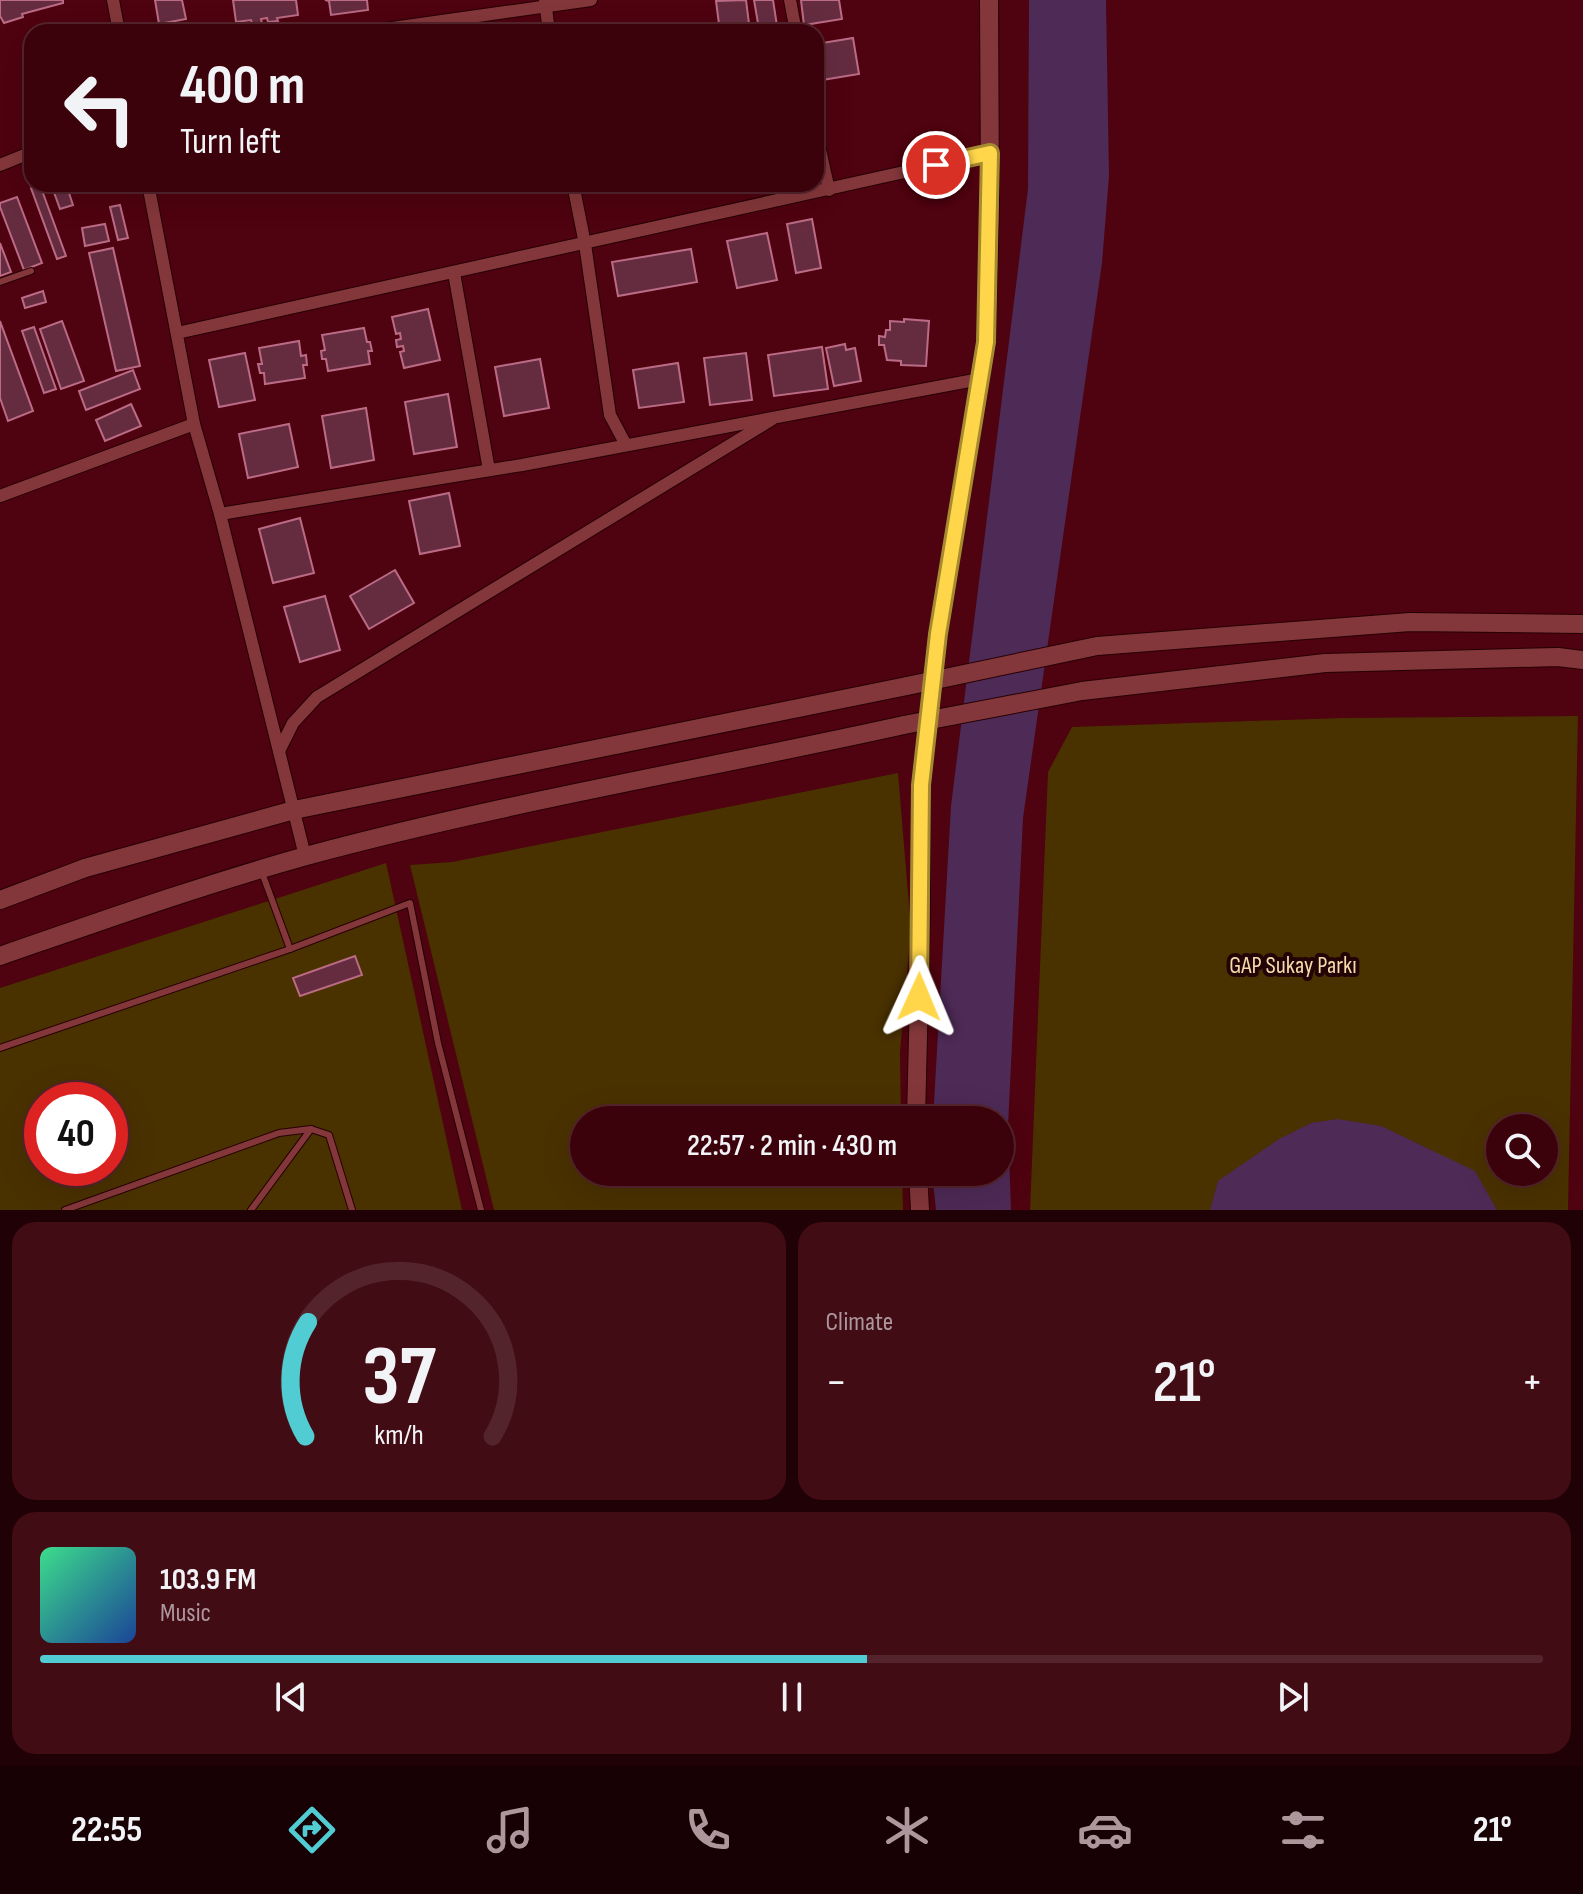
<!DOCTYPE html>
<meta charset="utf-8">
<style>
body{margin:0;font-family:"Sofia Sans Condensed",sans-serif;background:#420c14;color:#f1f3f6;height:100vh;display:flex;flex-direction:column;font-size:30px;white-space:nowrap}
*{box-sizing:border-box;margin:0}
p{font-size:26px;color:#ac979d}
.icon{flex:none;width:44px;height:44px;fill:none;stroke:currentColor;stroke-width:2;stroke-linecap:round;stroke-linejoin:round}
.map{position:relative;height:1210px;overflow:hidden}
.panel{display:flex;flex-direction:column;gap:12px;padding:12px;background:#200106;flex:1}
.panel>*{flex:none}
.top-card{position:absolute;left:24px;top:24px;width:800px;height:168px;border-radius:24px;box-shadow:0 8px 32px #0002,0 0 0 2px #54242c;background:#3b020b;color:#f1f3f6;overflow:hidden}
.fabs{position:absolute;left:1486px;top:1114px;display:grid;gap:16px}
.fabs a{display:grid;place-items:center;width:72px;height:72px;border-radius:50%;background:#3b020b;box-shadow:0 8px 32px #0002,0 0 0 2px #54242c;font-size:40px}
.speed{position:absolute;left:24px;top:1082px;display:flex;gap:16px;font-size:40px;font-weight:700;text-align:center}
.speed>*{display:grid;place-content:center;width:104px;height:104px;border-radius:50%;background:#3b020b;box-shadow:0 8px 32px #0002,0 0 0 2px #54242c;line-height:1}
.speed .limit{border:12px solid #d22;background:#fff;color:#111}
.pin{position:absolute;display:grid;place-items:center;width:68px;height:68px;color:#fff;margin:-34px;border:4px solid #fff;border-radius:50%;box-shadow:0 2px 8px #0007}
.me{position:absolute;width:88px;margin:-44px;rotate:1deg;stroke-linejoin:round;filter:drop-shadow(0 0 6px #0008)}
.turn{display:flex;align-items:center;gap:28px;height:168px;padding:0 24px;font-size:36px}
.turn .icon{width:104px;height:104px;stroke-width:2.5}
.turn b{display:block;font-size:56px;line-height:68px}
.big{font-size:60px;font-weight:600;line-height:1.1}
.panel .card{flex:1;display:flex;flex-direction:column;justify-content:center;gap:12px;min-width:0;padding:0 28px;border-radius:24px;background:#420c14}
.panel .dial{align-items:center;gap:0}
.dial svg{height:208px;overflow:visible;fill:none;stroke:#54242c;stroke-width:7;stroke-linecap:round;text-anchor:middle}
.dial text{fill:#f1f3f6;stroke:none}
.song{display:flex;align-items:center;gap:24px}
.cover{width:96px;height:96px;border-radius:12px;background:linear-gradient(135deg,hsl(150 70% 55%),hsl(220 70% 35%))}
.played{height:8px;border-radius:4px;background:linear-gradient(90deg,#51ccd2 55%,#54242c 55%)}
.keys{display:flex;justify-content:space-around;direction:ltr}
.heat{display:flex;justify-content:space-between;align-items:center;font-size:44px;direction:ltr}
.panel .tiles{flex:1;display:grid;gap:12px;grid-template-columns:1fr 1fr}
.card:last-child{grid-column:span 2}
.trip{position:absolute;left:570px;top:1106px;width:444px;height:80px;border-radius:40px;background:#3b020b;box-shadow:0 8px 32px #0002,0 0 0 2px #54242c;font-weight:600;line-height:80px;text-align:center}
.dock{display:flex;height:128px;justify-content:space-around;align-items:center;background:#180104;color:#ac979d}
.dock .icon{width:56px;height:56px}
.dock .on{color:#51ccd2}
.dock b{font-size:36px;color:#f1f3f6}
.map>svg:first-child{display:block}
.green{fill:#4a3100;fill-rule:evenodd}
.water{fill:#4e2a56}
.building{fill:#652c40;stroke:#bb6b85;stroke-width:2}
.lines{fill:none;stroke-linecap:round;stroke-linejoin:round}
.lane-casing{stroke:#250105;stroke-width:8}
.street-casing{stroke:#250105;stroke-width:14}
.secondary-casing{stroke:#250105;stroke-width:20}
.lane{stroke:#84373a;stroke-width:6}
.street{stroke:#84373a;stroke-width:12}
.secondary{stroke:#84373a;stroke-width:18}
.secondary-bridge-casing{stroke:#250105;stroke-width:20;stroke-linecap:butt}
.secondary-bridge{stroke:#84373a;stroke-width:18}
.route-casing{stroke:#a68a30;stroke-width:20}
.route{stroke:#ffd54a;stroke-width:14}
.labels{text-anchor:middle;stroke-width:8;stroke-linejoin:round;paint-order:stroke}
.park-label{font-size:24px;fill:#f8dbab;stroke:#220406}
</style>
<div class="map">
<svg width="1583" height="1210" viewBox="0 0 1583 1210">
<rect width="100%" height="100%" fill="#4f020f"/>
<g class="green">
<path d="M1578,716L1568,1210H1030L1048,772L1072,727L1343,718ZM1500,1128H1544V1172H1500Z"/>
<path d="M898,773L911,929L900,1052L901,1120H584V1172H902L903,1210H494L410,865L452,862Z"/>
<path d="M386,863L462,1210H0V988ZM42,1100H110V1168H42Z"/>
</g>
<g class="water">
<path d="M1029,0H1106L1109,176L1102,263L1023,818L1008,1126L1011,1210H936L932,1172H1000V1120H933L951,806L1028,189Z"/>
<path d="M1338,1119L1381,1126L1475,1171L1497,1210H1210L1218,1181L1279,1139L1311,1123Z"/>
</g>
<g class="building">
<path d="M0,0H63V3L22,14L23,17L4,23L0,16Z"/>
<path d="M155,0H182L186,19L159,24Z"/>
<path d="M233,0H296L298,15L277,18L278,21L268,22L267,18L261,19L262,23L252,24L251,20L236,22Z"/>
<path d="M325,0H367L368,10L331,15L329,1Z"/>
<path d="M746,0L750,32H720L716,1Z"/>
<path d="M754,0H773L777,26L759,29Z"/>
<path d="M801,0H839L842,19L804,25Z"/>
<path d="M853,38L859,74L822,80L816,44Z"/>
<path d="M51,184H66L73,205L60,209Z"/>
<path d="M785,184H808V186L786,188Z"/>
<path d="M40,185L66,256L57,259L31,188Z"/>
<path d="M17,197L42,263L24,270L0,207V203Z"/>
<path d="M120,205L128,238L118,240L110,207Z"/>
<path d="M812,219L821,268L796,273L787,224Z"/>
<path d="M105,224L109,241L85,246L82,228Z"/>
<path d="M767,233L777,280L737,288L727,241Z"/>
<path d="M0,243L11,272L0,276Z"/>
<path d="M113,248L140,366L116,371L89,253Z"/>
<path d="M691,249L697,282L618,296L612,262Z"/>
<path d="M43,291L46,302L25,308L22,298Z"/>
<path d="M428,309L440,360L404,368L400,352L404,351L403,346L397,347L396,340L401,339L400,333L396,334L392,317Z"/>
<path d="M904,319L929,321L926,366L901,365V361L887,360L884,345H879V336L885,337L886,330H890V321L904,322Z"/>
<path d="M0,321L33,411L8,421L0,398Z"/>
<path d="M62,321L84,381L61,389L40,329Z"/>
<path d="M34,327L56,389L44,393L22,331Z"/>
<path d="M364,328L367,342H370L372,351H368L370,364L328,371L326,359H322L321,351L325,350L322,335Z"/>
<path d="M299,341L301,356L306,355L307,365H303L305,378L265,384L264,373H260L258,364H262L259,348Z"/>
<path d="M845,344L846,350L855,348L861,381L834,386L826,348Z"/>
<path d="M822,347L828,389L774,396L768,355Z"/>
<path d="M245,353L255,400L219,407L209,360Z"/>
<path d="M746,353L752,400L710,405L704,358Z"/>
<path d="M540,359L549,408L504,416L495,367Z"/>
<path d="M678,363L684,402L639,408L633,370Z"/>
<path d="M133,370L140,389L86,410L79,391Z"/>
<path d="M448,394L457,447L414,454L405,402Z"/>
<path d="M131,404L141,426L105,441L96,420Z"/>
<path d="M366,408L374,460L331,468L322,416Z"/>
<path d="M289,424L298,467L248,478L239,434Z"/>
<path d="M449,493L460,546L420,554L409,501Z"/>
<path d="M300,518L314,573L273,583L259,529Z"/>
<path d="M395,570L414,603L369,629L350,596Z"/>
<path d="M325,596L340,650L300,662L284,607Z"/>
<path d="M355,956L362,975L300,996L293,978Z"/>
</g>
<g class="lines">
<g class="lane-casing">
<g id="lane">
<path d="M0,282L31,271"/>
<path d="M261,870L290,949"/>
<path d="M0,1048L290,949L410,903L438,1043L481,1210"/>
<path d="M65,1210L279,1133L311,1129L329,1135L352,1210"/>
<path d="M251,1210L311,1129"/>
</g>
</g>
<g class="street-casing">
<g id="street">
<path d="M113,0L119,32"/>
<path d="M545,0L549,32"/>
<path d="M790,0L796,32"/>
<path d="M364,32L591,0"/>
<path d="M816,132L829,190"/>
<path d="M0,165L32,152"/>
<path d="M148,184L194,424L220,514L305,856"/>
<path d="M573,184L585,244L610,415L626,445"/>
<path d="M454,273L489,470"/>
<path d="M177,333L990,153"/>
<path d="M0,496L194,424"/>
<path d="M220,514L522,465L980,379"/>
<path d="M279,751L293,723L317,697L771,420"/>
</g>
</g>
<g class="secondary-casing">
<g id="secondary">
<path d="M1097,646L1410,622L1583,624"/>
<path d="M1082,691L1325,663L1558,657L1583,660"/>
<path d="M0,900L85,868L294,810L907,686"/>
<path d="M0,956C101,921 202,885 306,856C502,803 705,769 904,725"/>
<path d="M916,1120L921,908V785L938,634L986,342L990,198L989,0"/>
<path d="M918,1172L920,1210"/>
</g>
</g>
<use href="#lane" class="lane"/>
<use href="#street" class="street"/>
<use href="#secondary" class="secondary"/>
<g class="secondary-bridge-casing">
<g id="secondary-bridge">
<path d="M907,686L1097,646"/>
<path d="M904,725L1082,691"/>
</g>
</g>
<use href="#secondary-bridge" class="secondary-bridge"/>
</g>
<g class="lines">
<g class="route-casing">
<path id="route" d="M919,997L921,785L938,634L986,342L990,153L936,165"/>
</g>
<use href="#route" class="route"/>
</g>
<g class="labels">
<g class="park-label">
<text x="1293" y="973">GAP Sukay Parkı</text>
</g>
</g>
</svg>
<div class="fabs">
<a><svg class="icon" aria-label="search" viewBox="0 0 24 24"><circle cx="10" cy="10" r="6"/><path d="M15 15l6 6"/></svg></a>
</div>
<div class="speed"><div class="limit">40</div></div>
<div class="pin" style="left:936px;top:165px;background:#d93025"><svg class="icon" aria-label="arrive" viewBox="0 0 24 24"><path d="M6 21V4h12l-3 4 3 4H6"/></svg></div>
<svg class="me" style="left:919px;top:997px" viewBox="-20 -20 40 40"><path d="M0-17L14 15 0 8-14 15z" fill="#ffd54a" stroke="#fff" stroke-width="4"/></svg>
<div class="trip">22:57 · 2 min · 430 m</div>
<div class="top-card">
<div class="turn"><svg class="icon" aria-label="left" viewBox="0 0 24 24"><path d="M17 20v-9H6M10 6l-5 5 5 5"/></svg><div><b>400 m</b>Turn left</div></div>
</div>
</div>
<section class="panel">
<div class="tiles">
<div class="card dial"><svg viewBox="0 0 100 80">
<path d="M14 69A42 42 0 1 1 86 69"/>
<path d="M14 69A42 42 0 0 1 15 25" stroke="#51ccd2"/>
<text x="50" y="56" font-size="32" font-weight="700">37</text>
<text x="50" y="72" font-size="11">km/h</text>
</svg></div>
<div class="card"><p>Climate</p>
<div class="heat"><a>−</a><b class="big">21°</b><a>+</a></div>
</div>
<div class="card">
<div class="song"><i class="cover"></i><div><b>103.9 FM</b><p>Music</p></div></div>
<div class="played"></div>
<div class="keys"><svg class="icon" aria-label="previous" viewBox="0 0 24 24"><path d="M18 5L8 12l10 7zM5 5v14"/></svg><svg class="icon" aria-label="pause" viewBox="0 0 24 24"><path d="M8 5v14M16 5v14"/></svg><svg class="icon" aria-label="next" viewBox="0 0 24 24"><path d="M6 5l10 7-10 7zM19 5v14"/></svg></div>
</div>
</div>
</section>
<nav class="dock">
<b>22:55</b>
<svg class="icon on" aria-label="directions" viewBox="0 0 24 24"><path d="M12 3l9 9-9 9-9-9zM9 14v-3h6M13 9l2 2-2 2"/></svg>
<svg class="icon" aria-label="music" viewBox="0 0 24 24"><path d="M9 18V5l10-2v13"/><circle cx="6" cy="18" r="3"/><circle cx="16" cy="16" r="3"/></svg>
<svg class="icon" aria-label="phone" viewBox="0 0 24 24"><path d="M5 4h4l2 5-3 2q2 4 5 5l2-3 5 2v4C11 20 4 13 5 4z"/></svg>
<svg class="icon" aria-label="climate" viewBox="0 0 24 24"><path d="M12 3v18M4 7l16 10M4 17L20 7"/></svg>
<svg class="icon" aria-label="car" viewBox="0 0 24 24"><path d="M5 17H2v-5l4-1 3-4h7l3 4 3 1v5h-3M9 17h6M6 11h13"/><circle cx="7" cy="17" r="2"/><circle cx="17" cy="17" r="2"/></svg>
<svg class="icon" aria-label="filters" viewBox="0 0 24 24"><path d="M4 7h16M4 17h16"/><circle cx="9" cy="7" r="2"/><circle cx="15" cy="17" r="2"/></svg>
<b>21°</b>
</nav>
